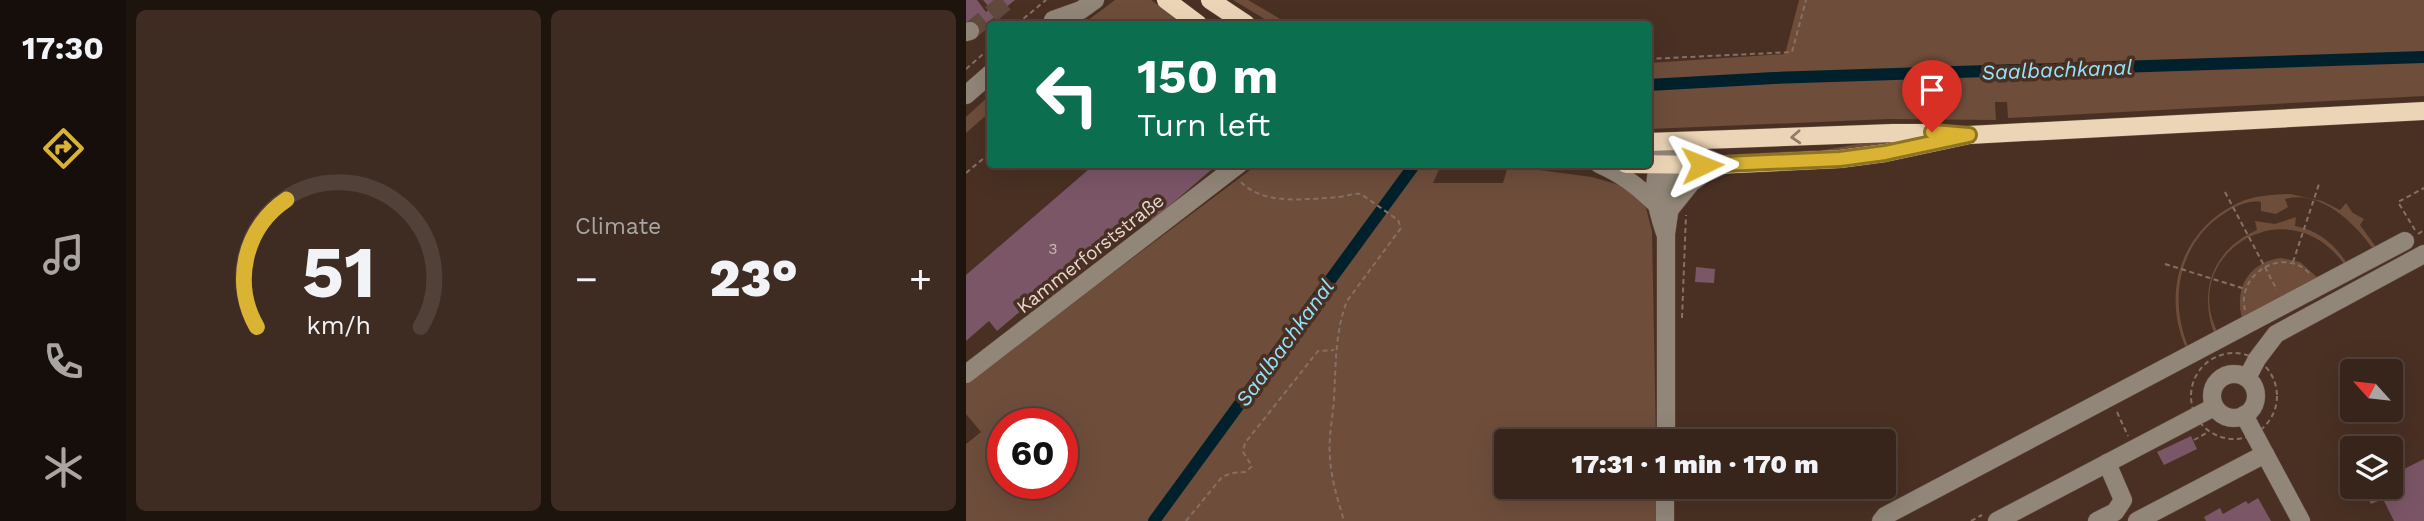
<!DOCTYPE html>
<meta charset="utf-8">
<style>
body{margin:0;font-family:"Work Sans",sans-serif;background:#3e2c23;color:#f1f3f6;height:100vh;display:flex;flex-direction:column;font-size:26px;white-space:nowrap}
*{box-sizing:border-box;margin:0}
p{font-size:23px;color:#aaa4a2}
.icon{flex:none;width:38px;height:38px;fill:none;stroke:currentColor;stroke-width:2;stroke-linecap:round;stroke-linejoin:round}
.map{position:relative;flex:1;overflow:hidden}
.details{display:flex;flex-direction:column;gap:10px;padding:10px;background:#1e140e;width:840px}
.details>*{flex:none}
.top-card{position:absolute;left:21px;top:21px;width:665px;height:147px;border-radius:7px;box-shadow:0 7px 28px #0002,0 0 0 2px #514139;background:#0b6e4f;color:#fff;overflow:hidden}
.needle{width:46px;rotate:297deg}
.controls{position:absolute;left:1374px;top:359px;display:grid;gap:14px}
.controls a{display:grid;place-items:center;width:63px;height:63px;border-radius:7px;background:#37241a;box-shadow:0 7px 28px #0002,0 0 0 2px #514139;font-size:35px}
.speed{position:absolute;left:21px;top:408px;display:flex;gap:14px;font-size:35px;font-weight:700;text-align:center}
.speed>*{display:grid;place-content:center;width:91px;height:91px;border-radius:50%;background:#37241a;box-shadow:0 7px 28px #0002,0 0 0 2px #514139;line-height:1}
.speed .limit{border:10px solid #d22;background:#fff;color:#111}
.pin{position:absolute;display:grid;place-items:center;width:60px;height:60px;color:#fff;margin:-72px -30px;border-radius:50% 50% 50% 0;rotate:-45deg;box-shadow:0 0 7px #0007}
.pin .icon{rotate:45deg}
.me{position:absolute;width:77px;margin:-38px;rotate:88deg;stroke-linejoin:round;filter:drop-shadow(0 0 5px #0008)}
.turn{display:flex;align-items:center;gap:24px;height:147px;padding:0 35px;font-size:32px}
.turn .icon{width:91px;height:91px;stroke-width:2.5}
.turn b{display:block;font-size:49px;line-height:60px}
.big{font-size:52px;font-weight:800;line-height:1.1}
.details .card{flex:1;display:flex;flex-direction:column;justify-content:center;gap:10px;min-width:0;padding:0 24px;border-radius:10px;background:#3e2c23}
.details .dial{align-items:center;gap:0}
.dial svg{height:182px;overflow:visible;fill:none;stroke:#514139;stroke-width:7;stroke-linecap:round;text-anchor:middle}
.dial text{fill:#f1f3f6;stroke:none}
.heat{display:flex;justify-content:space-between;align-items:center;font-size:38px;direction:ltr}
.details .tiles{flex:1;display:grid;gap:10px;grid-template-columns:repeat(2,1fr)}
.trip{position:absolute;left:528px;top:429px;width:402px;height:70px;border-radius:7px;background:#37241a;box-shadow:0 7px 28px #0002,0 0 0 2px #514139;font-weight:800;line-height:70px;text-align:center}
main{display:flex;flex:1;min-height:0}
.dock{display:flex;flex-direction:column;width:126px;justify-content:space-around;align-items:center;background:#160e0a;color:#aaa4a2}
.dock .icon{width:49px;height:49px}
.dock .active{color:#dab333}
.dock b{font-size:32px;color:#f1f3f6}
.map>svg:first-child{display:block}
.green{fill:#6e4d3b;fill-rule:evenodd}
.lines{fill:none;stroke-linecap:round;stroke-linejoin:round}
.canal{stroke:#00212b;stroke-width:12}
.building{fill:#7b5667}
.minor-tunnel{stroke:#61493d;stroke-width:18;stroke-dasharray:18 9;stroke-linecap:butt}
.minor-casing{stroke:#654e42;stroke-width:19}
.major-casing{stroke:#654e42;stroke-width:19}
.path{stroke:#867065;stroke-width:2;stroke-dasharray:5 3.5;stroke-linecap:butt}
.minor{stroke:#918678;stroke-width:18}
.major{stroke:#ecd5b7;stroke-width:18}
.oneway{stroke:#927a66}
.route-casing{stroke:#8e7421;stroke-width:18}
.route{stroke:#dab333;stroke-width:12}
.labels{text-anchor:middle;stroke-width:7;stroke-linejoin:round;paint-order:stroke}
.number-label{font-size:16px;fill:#ccb7b5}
.street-label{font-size:19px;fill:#e7d7cf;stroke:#493023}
.water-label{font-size:21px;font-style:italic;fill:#94e4fc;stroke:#493023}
</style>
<main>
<nav class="dock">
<b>17:30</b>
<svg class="icon active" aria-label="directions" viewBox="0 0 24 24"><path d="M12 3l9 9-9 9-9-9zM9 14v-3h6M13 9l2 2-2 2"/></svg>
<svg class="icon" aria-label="music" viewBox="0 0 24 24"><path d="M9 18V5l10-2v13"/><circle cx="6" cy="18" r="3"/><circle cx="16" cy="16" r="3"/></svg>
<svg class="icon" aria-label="phone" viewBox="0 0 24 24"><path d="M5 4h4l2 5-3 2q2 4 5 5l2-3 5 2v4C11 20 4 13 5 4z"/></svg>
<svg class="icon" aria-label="climate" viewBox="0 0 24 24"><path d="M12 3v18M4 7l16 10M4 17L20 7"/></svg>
</nav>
<section class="details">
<div class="tiles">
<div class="card dial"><svg viewBox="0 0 100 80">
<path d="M14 69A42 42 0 1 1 86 69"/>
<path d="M14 69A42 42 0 0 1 27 13" stroke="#dab333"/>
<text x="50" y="56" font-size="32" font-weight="700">51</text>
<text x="50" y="72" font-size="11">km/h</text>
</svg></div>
<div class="card"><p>Climate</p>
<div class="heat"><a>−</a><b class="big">23°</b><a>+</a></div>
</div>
</div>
</section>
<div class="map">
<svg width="1458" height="521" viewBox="0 0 1458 521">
<rect width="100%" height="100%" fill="#493023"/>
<g class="green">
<path d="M149,0H185L219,24H157L152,19L145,24H117Z"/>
<path d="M267,0H282L323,24H307Z"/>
<path d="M833,0H1458V96L1042,118L1041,102H1029L1030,120L923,119L683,129V63L819,54Z"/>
<path d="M24,95V112L0,133V117Z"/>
<path d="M947,138L896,150L727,159V156L858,150L910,141Z"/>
<path d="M291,165H475L467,183H537L542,166L626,177L664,188L680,208L686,231L690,441H541V486L691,487V521H0V444L15,432L0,414V383ZM37,424H96V483H37Z"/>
<path d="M1324,194L1356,201L1374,210L1380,203L1387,213L1398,219L1394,225L1410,247L1407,249C1389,223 1354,189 1319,199L1322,207L1310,214L1295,211V202C1282,200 1270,206 1259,213C1214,241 1202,298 1222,346L1220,348C1195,292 1216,229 1272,203C1289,195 1306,195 1324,194Z"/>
<path d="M1330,217L1329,226C1352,230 1368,244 1381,263L1378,264C1323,186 1213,253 1251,331L1248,333C1232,289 1248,249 1291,230L1289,221L1309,224Z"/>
<path d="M1315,258L1334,262L1352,278L1276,318C1268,288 1283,262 1315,258Z"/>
</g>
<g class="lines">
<g class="canal">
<path d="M682,85L808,78L1458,57"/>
<path d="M188,521L449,164"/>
</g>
</g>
<g class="building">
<path d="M0,0H11L20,12L24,8L17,0H49L7,35L0,26Z"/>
<path d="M129,164H252L186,221L181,215L76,305L70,298L31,331L23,321L0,341V275Z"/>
<path d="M730,267L749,269L748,283L729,282Z"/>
<path d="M1225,436L1231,449L1198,465L1191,452Z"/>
<path d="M1458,459V521H1428L1417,499L1405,504L1398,490L1405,486H1424V476Z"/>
<path d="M1292,498L1305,521H1240L1238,517L1254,508L1257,514L1280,501L1282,504Z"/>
</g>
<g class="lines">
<path class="minor-tunnel" d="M4,31L42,0"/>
<g class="minor-casing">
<g id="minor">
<path d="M87,20L115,10L129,0"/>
<path d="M0,32L4,31"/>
<path d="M0,95L24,74"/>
<path d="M697,152C684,182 689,204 699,233"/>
<path d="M633,164C656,174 671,186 689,203"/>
<path d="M705,208L725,183L750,165"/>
<circle cx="1268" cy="396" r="22"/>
<path d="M0,374L273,164"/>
<path d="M1281,378L1291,359L1310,334L1458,254"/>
<path d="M1278,415L1335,521"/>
<path d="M700,441V234L707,186L701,143"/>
<path d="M699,521V486"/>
<path d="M915,521L919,516L1439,241"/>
<path d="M1031,521L1248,407"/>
<path d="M1131,521L1149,512L1157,500L1141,463"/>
<path d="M1171,521L1299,454"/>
</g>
</g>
<g class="major-casing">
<g id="major">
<path d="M200,0L232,24"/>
<path d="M244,0L280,24"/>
<path d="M682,142L927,133H975"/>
<path d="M660,164L750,165L874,159L919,153L1003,135L1458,111"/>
</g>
</g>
<g class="path">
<path d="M51,24L80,0"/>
<path d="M682,59L826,52L840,0"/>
<path d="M0,69L24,48"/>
<path d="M0,173L24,153"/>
<path d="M275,182C298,206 342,199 373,197C381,196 387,193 395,194L432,220L435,228L381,301C369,331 370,365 368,398C367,418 362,437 364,457C365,479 372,500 378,521"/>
<path d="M1259,192L1311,290"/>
<path d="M1449,230L1432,202L1458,188"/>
<path d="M1452,234L1458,230"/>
<path d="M1327,262L1353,184"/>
<path d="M1199,264L1279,289"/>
<path d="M1279,310C1270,274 1317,246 1343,273"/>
<path d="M716,318L720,215"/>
<circle cx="1268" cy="396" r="43"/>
<path d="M1151,412L1162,436"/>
<path d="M1228,440L1242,432"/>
<path d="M220,521L256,477L266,473L280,472L286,466L277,452L279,443L352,351L368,350"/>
<path d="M1005,521L1016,515"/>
</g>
<use href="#minor" class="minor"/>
<use href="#major" class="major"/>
</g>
<defs><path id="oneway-chevron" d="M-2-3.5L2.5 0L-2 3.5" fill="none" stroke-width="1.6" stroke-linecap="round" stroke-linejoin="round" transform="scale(1.75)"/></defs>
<use class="oneway" href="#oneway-chevron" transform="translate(830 137) rotate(177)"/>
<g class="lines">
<g class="route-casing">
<path id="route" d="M736,165L874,159L919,153L1003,135L966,132"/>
</g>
<use href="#route" class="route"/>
</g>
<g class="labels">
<g class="number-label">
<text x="87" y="254">3</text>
</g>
<g class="street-label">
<text transform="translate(124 253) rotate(-38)" y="7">Kammerforststraße</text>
</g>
<g class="water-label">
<text transform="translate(1091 70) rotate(-2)" y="7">Saalbachkanal</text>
<text transform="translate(319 343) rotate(-54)" y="7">Saalbachkanal</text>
</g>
</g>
</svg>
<div class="controls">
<a><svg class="needle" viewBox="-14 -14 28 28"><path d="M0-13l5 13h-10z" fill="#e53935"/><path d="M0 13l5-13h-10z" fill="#aaa4a2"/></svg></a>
<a><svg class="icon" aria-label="layers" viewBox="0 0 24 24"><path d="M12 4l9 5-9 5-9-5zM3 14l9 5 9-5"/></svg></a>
</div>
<div class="speed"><div class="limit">60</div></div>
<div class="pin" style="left:966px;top:132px;background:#d93025"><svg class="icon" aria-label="arrive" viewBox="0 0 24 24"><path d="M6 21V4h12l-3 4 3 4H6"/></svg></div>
<svg class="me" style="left:736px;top:165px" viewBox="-20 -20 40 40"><path d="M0-17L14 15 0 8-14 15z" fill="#dab333" stroke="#fff" stroke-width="4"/></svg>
<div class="trip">17:31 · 1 min · 170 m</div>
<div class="top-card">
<div class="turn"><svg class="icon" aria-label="left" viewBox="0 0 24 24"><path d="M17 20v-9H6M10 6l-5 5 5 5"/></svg><div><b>150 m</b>Turn left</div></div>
</div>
</div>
</main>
